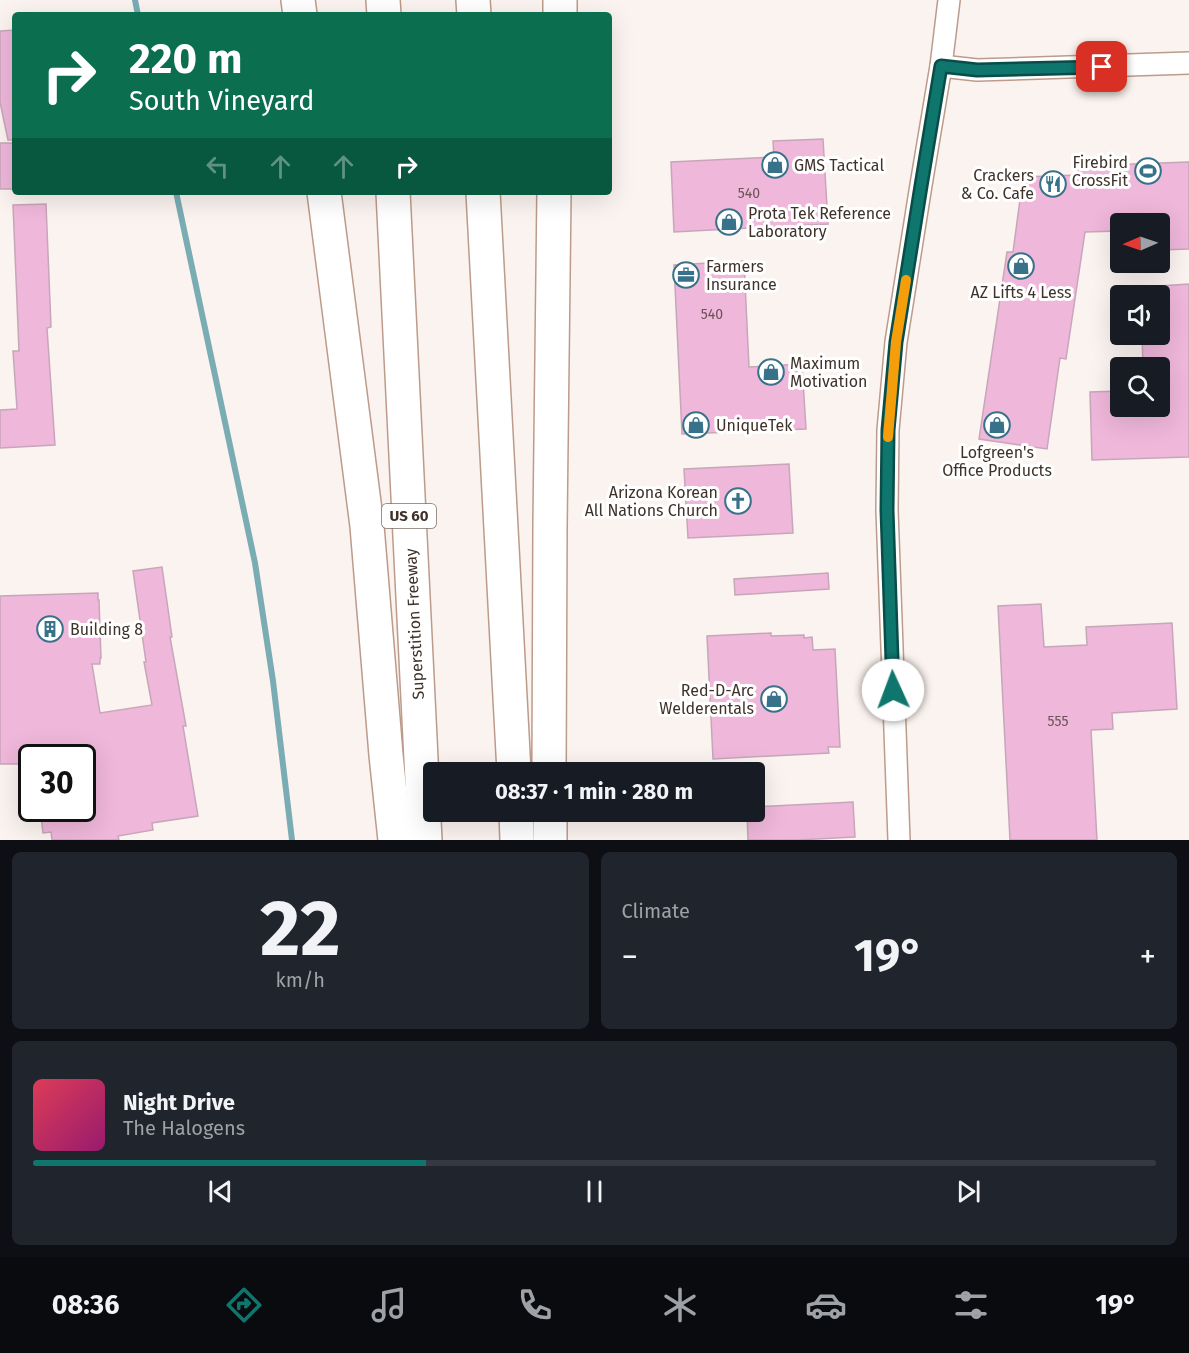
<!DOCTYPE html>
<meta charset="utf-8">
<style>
body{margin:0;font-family:"Fira Sans",sans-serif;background:#20242c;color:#f1f3f6;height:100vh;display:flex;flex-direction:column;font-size:22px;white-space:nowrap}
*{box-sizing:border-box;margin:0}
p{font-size:20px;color:#9ea1a6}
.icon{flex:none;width:33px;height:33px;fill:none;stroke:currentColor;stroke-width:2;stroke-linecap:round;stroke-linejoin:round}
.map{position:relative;height:840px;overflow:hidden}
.drawer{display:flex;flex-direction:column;gap:12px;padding:12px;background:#0d0f14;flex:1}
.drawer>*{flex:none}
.guide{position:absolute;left:12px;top:12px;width:600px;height:183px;border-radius:6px;box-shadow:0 6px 24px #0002;background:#0b6e4f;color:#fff;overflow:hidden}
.needle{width:39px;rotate:268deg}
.buttons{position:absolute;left:1110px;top:213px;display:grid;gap:12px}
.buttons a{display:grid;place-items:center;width:60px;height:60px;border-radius:6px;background:#171b24;box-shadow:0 6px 24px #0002;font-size:30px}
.speed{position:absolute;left:18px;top:744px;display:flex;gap:12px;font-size:30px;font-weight:700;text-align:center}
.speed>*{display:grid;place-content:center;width:78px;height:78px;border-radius:50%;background:#171b24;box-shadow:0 6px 24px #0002;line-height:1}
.speed .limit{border:3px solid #111;border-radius:9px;background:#fff;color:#111}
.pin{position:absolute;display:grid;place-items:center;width:51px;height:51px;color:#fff;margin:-26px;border-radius:12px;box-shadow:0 3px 9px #0006}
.me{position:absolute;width:66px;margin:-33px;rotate:358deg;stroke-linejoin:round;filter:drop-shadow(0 0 4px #0008)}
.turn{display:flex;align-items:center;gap:21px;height:126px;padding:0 18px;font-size:27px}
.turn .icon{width:78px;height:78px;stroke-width:2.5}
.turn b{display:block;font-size:42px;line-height:51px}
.lanes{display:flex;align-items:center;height:57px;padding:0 18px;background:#0003;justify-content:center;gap:30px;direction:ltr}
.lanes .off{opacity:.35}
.big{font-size:45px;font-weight:700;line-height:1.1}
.drawer .tile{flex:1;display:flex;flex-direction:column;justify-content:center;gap:9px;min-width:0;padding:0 21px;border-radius:9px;background:#20242c}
.drawer .dial{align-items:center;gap:0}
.dial b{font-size:78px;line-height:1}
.song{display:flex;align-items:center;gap:18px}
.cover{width:72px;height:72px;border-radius:9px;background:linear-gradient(135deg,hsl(350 70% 55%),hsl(320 70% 35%))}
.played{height:6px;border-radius:3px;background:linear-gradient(90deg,#0f766e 35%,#363941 35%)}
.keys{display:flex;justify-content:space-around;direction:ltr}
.heat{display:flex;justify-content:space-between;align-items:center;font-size:33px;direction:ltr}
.drawer .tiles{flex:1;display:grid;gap:12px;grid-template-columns:1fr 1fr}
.tile:last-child{grid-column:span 2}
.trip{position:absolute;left:423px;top:762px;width:342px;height:60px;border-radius:6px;background:#171b24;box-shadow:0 6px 24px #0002;font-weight:700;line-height:60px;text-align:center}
.tabs{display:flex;height:96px;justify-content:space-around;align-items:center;background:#090b0e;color:#9ea1a6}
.tabs .icon{width:42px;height:42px}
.tabs .selected{color:#0f766e}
.tabs b{font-size:27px;color:#f1f3f6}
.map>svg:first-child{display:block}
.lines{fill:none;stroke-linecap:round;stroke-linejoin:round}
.stream{stroke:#7aacb4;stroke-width:6}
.building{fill:#efb7da;stroke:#c7a6ba;stroke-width:1.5}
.minor-casing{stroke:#bd9b8a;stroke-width:24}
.motorway-casing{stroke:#bd9b8a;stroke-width:36}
.minor{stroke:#fff;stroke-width:21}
.motorway{stroke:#fff;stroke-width:33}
.route-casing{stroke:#0a4d48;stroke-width:15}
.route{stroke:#0f766e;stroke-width:10}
.slow{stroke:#f59e0b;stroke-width:10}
.labels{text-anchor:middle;stroke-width:6;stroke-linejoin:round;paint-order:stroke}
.number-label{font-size:14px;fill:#6b5356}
.shield{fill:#fff;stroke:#79706a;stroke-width:1.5}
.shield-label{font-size:15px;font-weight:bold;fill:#3f322a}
.poi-label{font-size:16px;fill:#3f322a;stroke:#fff;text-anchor:start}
.street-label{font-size:16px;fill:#3f322a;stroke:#fff}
</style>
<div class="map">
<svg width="1189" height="840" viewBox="0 0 1189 840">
<rect width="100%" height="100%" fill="#fbf3ef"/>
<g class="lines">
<g class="stream">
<path d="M135,0L138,15"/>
<path d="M176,192L255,563L273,681L292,840"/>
</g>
</g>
<g class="building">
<path d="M15,30V140H8L0,102V31Z"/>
<path d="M823,139L828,224L674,232L671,162L774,157L773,141Z"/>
<rect x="0" y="143" width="15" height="46"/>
<path d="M1189,162V249L1160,250V224H1120V231L1085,232L1066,359L1060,358L1047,449L979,439L1007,252H1013L1023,177L1077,175V166Z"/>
<path d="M46,204L51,327L47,328L55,445L0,448V410L17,409L13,351H19L13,205Z"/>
<path d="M744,261L749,367L802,364L806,429L682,434L674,265Z"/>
<path d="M1189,284V457L1092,460L1090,392L1120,391V406H1160V368H1143L1142,334H1160V286Z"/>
<path d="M789,464L793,533L688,538L684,469Z"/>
<path d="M162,567L172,637H170L186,726H183L198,816L152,823L153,830L118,836L119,840H52L51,832L43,833L40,808H82V758H32V764H0V596L98,593V600H99L101,658H100V664H92L100,713L152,705L144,662H146L133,571Z"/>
<path d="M828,573L829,589L735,595L734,579Z"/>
<path d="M1041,604L1044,647L1087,645L1086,627L1172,623L1177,709L1112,713L1113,729L1091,730L1097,840H1010L998,606Z"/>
<path d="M771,633V636L804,635V638L812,637L813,650L835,649L840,747H828L829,753L713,759L707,636Z"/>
<path d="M853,802L855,837L797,840H748L747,812H754V807Z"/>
</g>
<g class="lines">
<g class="minor-casing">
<g id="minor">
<path d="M941,66L977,70L1189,63"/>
<path d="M899,840L887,510L888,430L896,342L921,185L941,66L949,0"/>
</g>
</g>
<g class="motorway-casing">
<g id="motorway">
<path d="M298,0L300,15"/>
<path d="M383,0L384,15"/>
<path d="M473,0L474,15"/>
<path d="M560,15V0"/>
<path d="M324,192L367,526L386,755L395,840"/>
<path d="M393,192L425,840"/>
<path d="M483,192L514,772"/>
<path d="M549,772L550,526L554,192"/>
<path d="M516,812L517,840"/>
<path d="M550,812V840"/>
</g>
</g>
<use href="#minor" class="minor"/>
<use href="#motorway" class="motorway"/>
</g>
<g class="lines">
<g class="route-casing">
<path id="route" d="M893,690L887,510L888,430L896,342L921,186L941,66L977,70L1102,67"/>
</g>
<use href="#route" class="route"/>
<path class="slow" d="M888,437L896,342L906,280"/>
</g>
<defs>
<g id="shop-ring" transform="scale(1.35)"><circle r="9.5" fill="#fff" stroke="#38718a" stroke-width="1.5"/><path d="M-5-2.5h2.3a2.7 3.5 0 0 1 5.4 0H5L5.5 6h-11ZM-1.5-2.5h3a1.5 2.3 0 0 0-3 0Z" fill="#38718a"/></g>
<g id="stadium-ring" transform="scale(1.35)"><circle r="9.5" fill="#fff" stroke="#38718a" stroke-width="1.5"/><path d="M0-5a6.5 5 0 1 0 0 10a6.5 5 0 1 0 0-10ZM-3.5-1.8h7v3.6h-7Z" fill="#38718a"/></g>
<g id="restaurant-ring" transform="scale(1.35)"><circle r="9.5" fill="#fff" stroke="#38718a" stroke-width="1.5"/><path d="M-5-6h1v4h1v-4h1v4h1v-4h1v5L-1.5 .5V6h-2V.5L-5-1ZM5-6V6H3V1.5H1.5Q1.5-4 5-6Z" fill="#38718a"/></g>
<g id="office-ring" transform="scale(1.35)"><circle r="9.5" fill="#fff" stroke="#38718a" stroke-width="1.5"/><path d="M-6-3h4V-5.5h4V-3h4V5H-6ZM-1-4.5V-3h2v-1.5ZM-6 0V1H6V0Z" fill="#38718a"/></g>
<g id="church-ring" transform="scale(1.35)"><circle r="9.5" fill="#fff" stroke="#38718a" stroke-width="1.5"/><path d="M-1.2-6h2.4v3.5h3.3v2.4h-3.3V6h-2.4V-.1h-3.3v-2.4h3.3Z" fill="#38718a"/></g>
<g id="building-ring" transform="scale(1.35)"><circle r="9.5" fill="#fff" stroke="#38718a" stroke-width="1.5"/><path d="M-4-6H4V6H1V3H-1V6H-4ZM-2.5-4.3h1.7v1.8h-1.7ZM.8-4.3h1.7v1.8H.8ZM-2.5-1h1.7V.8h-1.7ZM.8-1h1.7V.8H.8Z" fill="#38718a"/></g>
</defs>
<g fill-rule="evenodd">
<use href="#shop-ring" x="775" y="165"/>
<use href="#stadium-ring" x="1148" y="171"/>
<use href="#restaurant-ring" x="1053" y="184"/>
<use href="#shop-ring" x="729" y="222"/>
<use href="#shop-ring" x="1021" y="266"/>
<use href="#office-ring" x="686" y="275"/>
<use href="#shop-ring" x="771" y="372"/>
<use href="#shop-ring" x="696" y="425"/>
<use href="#shop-ring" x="997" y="425"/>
<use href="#church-ring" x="738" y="501"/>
<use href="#building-ring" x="50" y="629"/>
<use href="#shop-ring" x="774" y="699"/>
</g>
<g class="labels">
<g class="number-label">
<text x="749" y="198">540</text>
<text x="712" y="319">540</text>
<text x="1058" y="726">555</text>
</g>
<rect class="shield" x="382" y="504" width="54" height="24" rx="4.5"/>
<g class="shield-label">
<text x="409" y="521">US 60</text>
</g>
<g class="poi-label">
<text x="1128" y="168" text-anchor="end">Firebird<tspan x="1128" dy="18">CrossFit</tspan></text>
<text x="794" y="171">GMS Tactical</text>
<text x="1034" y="181" text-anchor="end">Crackers<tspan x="1034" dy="18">&amp; Co. Cafe</tspan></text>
<text x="748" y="219">Prota Tek Reference<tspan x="748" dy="18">Laboratory</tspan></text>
<text x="706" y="272">Farmers<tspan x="706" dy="18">Insurance</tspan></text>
<text x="1021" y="298" text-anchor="middle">AZ Lifts 4 Less</text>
<text x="790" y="369">Maximum<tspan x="790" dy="18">Motivation</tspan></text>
<text x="716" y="431">UniqueTek</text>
<text x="997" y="458" text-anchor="middle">Lofgreen's<tspan x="997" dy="18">Office Products</tspan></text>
<text x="718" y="498" text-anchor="end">Arizona Korean<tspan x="718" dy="18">All Nations Church</tspan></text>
<text x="70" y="635">Building 8</text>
<text x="754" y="696" text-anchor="end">Red-D-Arc<tspan x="754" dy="18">Welderentals</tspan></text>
</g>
<g class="street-label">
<text transform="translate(414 624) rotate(-93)" y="6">Superstition Freeway</text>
</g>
</g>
</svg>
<div class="buttons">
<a><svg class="needle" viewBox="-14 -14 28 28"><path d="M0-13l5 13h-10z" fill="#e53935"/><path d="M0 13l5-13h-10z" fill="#9ea1a6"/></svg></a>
<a><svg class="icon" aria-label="sound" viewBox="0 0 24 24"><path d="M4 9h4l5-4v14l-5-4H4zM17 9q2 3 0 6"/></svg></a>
<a><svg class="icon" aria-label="search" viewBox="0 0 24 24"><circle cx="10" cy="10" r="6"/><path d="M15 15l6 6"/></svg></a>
</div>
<div class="speed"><div class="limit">30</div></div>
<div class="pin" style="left:1102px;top:67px;background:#d93025"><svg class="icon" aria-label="arrive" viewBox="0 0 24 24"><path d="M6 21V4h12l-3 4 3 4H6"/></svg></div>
<svg class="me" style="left:893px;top:690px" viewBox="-20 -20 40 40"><circle r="19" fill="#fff"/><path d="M0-13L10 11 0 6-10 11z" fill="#0f766e"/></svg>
<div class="trip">08:37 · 1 min · 280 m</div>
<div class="guide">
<div class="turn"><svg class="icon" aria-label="right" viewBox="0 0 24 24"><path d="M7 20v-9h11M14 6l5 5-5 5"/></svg><div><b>220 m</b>South Vineyard</div></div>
<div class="lanes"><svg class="icon off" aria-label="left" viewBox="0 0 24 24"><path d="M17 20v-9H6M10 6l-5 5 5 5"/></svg><svg class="icon off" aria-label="ahead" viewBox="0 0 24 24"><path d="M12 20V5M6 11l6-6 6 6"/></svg><svg class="icon off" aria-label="ahead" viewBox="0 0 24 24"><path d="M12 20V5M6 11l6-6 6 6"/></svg><svg class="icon" aria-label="right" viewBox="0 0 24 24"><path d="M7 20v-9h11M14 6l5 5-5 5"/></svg></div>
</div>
</div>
<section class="drawer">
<div class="tiles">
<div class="tile dial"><b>22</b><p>km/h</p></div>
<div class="tile"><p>Climate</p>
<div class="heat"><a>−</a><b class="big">19°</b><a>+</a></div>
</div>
<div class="tile">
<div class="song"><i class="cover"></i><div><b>Night Drive</b><p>The Halogens</p></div></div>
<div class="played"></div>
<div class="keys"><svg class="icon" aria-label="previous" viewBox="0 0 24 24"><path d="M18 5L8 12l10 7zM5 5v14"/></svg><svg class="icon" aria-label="pause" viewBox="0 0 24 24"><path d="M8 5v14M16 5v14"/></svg><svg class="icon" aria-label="next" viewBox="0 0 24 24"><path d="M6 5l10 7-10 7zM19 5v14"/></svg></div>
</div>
</div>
</section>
<nav class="tabs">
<b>08:36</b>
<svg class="icon selected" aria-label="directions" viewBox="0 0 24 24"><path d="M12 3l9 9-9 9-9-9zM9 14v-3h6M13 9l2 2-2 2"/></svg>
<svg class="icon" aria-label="music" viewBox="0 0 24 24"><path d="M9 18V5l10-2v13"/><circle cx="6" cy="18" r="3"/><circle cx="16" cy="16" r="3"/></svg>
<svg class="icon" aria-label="phone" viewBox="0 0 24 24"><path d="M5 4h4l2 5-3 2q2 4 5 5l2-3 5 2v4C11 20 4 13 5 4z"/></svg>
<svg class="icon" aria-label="climate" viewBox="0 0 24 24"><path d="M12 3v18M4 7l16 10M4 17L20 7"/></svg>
<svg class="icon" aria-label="car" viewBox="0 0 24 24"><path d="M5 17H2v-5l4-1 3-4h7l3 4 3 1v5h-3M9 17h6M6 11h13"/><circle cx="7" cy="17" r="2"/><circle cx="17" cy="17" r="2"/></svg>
<svg class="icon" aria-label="filters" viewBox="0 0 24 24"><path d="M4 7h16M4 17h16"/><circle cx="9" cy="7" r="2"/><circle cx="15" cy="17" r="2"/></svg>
<b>19°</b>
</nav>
